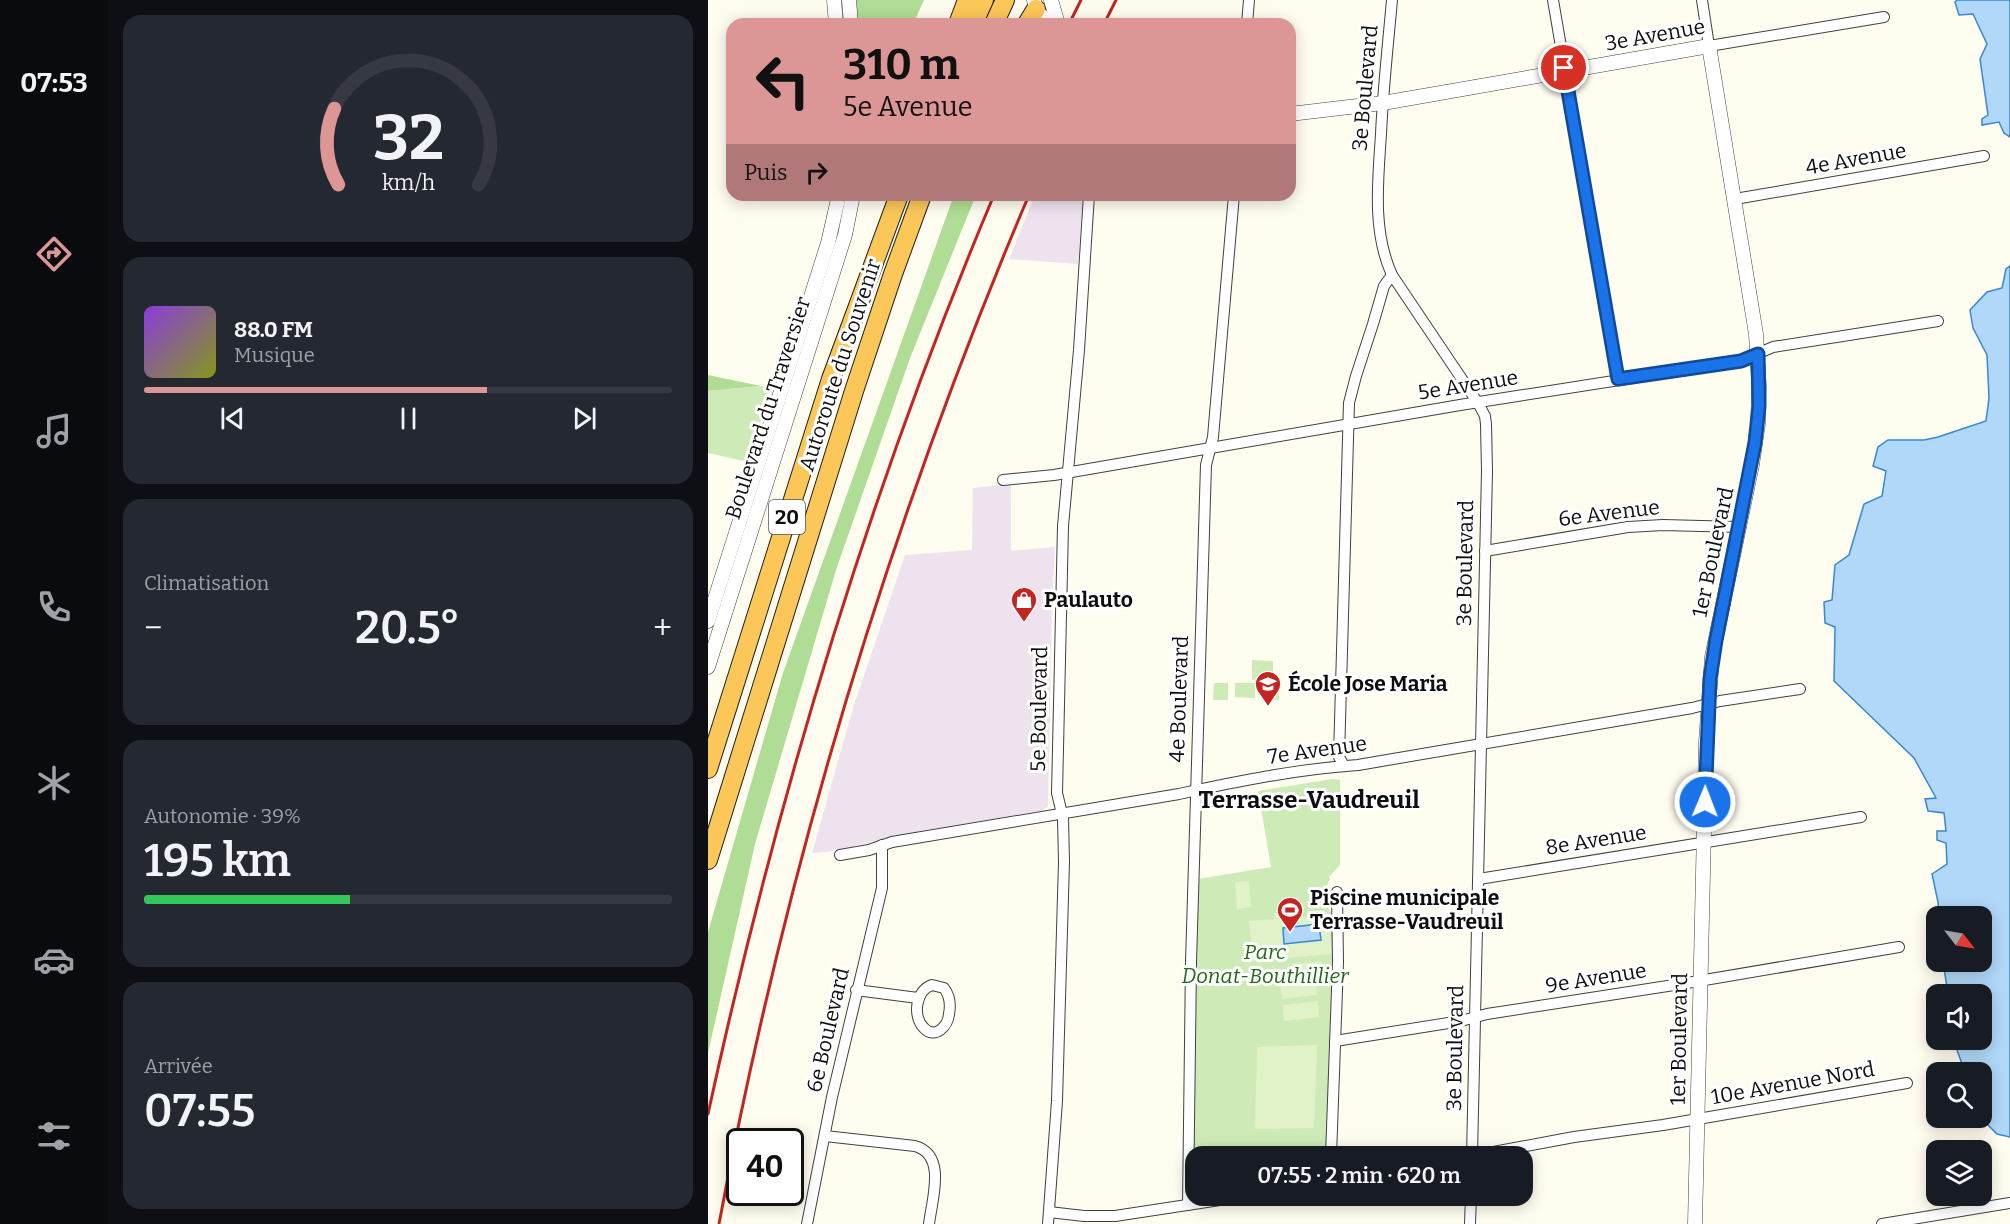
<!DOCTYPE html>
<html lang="fr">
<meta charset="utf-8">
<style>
body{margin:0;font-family:Bitter,serif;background:#242831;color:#f1f3f6;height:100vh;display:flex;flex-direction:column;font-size:22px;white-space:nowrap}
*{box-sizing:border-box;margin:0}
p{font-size:20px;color:#9ea1a6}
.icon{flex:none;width:33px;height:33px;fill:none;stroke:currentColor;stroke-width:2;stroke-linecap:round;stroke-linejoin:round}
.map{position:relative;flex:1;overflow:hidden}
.sheet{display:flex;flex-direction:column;gap:15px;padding:15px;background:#0d0f14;width:600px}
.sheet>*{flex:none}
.banner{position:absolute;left:18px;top:18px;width:570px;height:183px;border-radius:18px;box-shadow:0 3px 15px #0003;background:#dd9696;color:#111;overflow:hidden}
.needle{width:39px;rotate:121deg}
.controls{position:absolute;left:1218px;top:906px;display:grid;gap:12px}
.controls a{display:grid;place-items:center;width:66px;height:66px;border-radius:12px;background:#171b24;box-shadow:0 3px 15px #0003;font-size:30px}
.speed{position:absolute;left:18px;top:1128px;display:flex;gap:12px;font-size:30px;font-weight:700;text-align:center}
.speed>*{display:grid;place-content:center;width:78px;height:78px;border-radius:50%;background:#171b24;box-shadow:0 3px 15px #0003;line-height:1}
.speed .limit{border:3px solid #111;border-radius:9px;background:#fff;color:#111}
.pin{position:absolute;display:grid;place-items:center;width:51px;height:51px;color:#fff;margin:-26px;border:3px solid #fff;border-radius:50%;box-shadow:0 2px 6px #0007}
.me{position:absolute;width:66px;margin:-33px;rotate:1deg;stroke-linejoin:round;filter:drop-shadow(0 0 4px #0008)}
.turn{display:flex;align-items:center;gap:21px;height:126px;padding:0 18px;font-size:27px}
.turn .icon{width:78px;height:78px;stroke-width:2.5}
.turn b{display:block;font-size:42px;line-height:51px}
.then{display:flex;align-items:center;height:57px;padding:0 18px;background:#0003;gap:12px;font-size:22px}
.big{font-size:45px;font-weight:600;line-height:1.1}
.sheet .card{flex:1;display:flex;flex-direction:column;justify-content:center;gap:9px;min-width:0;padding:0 21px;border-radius:18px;background:#242831}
.sheet .dial{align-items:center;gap:0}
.dial svg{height:156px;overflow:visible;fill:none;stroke:#363941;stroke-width:7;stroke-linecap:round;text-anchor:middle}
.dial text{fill:#f1f3f6;stroke:none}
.song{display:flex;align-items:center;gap:18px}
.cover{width:72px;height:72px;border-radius:9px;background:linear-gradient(135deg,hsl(270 70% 55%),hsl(70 70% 35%))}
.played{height:6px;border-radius:3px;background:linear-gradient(90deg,#dd9696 65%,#363941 65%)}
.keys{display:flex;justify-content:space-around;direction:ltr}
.heat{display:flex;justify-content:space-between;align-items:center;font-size:33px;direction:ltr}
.charge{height:9px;border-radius:4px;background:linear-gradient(90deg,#34c759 39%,#363941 0)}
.trip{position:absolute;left:477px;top:1146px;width:348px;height:60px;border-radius:18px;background:#171b24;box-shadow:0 3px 15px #0003;font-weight:600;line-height:60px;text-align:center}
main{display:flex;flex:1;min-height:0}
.tab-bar{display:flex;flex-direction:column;width:108px;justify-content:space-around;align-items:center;background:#090b0e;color:#9ea1a6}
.tab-bar .icon{width:42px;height:42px}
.tab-bar .on{color:#dd9696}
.tab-bar b{font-size:27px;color:#f1f3f6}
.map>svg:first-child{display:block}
.industrial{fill:#ede2ed}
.green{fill:#ceebb7}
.forest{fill:#b0dd95}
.pitch{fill:#e1f2c9}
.water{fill:#b1d8f9;stroke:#3588d3;stroke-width:1.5}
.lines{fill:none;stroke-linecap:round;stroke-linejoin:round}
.minor-casing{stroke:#414141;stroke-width:12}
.tertiary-casing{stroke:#414141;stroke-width:15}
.trunk-casing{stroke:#1f1f1f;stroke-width:20}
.minor{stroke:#fff;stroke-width:10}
.tertiary{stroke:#fff;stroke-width:14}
.trunk{stroke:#fcc759;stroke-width:18}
.rail{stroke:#c42520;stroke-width:3}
.route-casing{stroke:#114b97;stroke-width:15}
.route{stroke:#1a73e8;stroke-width:10}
.labels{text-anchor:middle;stroke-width:6;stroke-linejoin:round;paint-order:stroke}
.shield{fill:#fff;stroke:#565656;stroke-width:1.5}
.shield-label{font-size:20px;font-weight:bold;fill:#0e0e0e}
.street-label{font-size:21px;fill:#0e0e0e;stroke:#fff}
.poi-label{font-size:21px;font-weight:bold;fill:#0e0e0e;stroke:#fff;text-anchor:start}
.park-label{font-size:21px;font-style:italic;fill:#25691b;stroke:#fff}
.quarter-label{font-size:24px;font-weight:bold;fill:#0e0e0e;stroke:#fff}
</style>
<main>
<nav class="tab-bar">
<b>07:53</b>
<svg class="icon on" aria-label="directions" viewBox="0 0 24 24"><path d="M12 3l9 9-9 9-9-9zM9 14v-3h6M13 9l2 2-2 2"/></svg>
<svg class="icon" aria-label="music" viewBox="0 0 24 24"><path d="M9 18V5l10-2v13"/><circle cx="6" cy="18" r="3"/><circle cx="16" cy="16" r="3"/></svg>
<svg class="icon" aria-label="phone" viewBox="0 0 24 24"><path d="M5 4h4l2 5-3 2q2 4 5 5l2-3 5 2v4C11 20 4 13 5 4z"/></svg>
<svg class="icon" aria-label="climate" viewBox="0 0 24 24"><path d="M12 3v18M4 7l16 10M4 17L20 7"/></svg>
<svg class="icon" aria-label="car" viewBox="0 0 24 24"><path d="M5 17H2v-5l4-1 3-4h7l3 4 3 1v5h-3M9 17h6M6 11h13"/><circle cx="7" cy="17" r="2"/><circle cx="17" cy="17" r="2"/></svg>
<svg class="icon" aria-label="filters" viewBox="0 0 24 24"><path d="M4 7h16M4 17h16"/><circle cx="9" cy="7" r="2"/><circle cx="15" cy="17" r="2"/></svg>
</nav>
<section class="sheet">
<div class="card dial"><svg viewBox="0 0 100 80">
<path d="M14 69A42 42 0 1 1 86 69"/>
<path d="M14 69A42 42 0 0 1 12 30" stroke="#dd9696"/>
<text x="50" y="56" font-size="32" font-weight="700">32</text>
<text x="50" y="72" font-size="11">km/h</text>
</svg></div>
<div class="card">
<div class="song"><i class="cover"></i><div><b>88.0 FM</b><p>Musique</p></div></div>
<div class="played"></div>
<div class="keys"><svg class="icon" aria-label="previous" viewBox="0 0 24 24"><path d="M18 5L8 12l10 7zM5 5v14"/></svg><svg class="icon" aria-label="pause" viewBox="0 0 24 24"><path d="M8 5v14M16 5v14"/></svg><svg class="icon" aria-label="next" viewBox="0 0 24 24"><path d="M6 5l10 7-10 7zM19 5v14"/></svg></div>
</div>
<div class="card"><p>Climatisation</p>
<div class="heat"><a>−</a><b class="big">20.5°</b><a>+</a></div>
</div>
<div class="card"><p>Autonomie · 39%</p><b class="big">195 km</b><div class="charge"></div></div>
<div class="card"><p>Arrivée</p><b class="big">07:55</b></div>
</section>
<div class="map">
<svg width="1302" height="1224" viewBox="0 0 1302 1224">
<rect width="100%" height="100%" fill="#fffdef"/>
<g class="industrial">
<path d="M327,195H375L370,264L301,259Z"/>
<path d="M303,484V551L347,547L344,602L340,806L333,811L324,812L218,830L119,852L104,853L145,708L197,555L264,550L265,488Z"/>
</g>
<g class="green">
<path d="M53,386L63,389L40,462L0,453V391Z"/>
<path d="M544,660L565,661V680H544Z"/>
<path d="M506,683H520V700H505Z"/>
<path d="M527,683H547V698L527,697Z"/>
<path d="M555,683H571V700L554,699Z"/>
<path d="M625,779L632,780V865L621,877L622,879C615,891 617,905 625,915L626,958L620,1156H488L487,1191L485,1183L490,879L563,867L550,791Z"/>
</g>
<g class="forest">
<path d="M147,0H216L205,24H149Z"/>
<path d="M246,195H268L202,358L128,570L47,844L0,1053V932L75,673Z"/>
<path d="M0,375L53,386L0,391Z"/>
</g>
<g class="pitch">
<path d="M541,881L543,907L529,909L527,882Z"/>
<path d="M586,910L587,918L620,915L624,954L545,961L541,921L567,919L566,913Z"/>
<path d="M613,961L614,969L587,971L586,964Z"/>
<path d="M607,979L609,995L574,999L572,982Z"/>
<path d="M610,1001L611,1017L576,1021L575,1005Z"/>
<path d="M609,1045L606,1128L547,1129L549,1047Z"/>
</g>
<g class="water">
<path d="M1249,0H1302V137L1296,133L1291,122L1274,125V119L1280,115L1272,59L1279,44L1265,14L1251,15L1247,2Z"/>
<path d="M1302,266V1137L1289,1134L1273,1118L1274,1072H1257L1246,1042V1040H1274V994H1240L1235,962H1274V916H1231L1230,902L1224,874L1239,864L1238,843L1229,840V831H1238L1236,813L1220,811L1217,799L1228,798L1206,758L1126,681L1127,627L1117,623L1116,602L1124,600L1127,565L1141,555L1156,504L1174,496L1178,471L1165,466L1170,447L1180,440H1216L1230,437L1278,421L1281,398L1279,355L1265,328L1262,310L1279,292L1294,288L1298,269Z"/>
<path d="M611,924L613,940L576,944L575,928Z"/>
</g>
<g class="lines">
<g class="minor-casing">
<g id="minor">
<path d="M684,0C680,45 675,89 673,134C670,181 664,231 684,275L770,403L777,416L778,424L779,471L764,1156"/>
<path d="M845,0L910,379"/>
<path d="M994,0L1001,46L1176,17"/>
<path d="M539,24L541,0"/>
<path d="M1027,199L1276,156"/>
<path d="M295,480L346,475L752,405L1033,361L1065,347L1230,321"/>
<path d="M777,551L920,527L955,525L1032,527"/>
<path d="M636,766L631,757L641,403L648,376L665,324L676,286L684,275"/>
<path d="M132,855L161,850L184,842L471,794C530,781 590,769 650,765L984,708L1012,701L1092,689"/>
<path d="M771,879L1153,817"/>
<path d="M224,985L236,988C242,996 243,1004 241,1014C240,1026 227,1040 216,1028C204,1016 208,990 224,985Z"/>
<path d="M148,990L210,998"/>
<path d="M627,1041L753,1021L779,1014L979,983L1191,947"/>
<path d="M117,1136L207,1146C239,1155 224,1199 221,1224"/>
<path d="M623,1156L630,962L629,892"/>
<path d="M764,1156L866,1137L955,1125L1199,1083"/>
<path d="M480,1205L483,962L498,465L505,437L526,195"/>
<path d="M341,1212L376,1216H407L538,1196"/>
<path d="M99,1224L124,1097L174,888V845"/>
<path d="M340,1224L349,1101L356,862L355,818L349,793L355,526L371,350L381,195"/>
<path d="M762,1224L763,1196"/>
<path d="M1174,1224L1302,1203"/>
</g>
</g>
<g class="tertiary-casing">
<g id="tertiary">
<path d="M126,0L128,24"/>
<path d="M141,0L143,24"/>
<path d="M326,0C328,14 334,17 346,24"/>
<path d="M343,0L350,24"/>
<path d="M582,114L675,103L1001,46L1048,334L1051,386L1050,424L1044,465L1004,657L998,742L987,1224"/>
<path d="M0,621L120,243L131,195"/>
<path d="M0,667L137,235L145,195"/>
</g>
</g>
<g class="trunk-casing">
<g id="trunk">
<path d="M250,24L259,0"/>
<path d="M265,24L276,0"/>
<path d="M286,24L297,0"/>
<path d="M319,24L328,9"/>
<path d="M0,769L123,379L191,195"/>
<path d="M0,860L146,391L185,274L214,195"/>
</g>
</g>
<use href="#minor" class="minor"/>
<use href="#tertiary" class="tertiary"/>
<use href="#trunk" class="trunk"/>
<g class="rail">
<path d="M361,24L373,0"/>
<path d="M396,24L408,0"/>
<path d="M0,1114C68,801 161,491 286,195"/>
<path d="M11,1224C77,872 181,524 321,195"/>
</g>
</g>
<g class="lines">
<g class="route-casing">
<path id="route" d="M856,68L910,379L1033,361L1050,354L1051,406L1047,443L1008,640L1002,679L997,802"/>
</g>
<use href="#route" class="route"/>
</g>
<defs>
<g id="shop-pin" transform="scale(1.35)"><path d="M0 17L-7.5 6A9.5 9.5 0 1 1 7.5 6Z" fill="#c42520" stroke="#fff"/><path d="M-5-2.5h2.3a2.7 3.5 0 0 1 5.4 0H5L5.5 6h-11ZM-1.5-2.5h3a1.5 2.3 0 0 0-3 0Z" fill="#fff"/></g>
<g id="school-pin" transform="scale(1.35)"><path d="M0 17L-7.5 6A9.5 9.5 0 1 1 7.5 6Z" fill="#c42520" stroke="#fff"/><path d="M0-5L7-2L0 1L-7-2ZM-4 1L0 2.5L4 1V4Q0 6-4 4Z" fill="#fff"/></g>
<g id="stadium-pin" transform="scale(1.35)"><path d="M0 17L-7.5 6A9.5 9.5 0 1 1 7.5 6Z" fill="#c42520" stroke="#fff"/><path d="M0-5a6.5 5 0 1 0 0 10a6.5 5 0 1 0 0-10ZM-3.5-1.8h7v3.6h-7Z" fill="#fff"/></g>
</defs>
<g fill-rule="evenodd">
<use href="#shop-pin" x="316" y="600"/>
<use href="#school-pin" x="560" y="684"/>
<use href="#stadium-pin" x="582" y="910"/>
</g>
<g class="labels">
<rect class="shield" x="61" y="500" width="36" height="34" rx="4.5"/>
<g class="shield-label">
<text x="79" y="524">20</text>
</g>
<g class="street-label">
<text transform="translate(947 35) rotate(-10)" y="7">3e Avenue</text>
<text transform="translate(657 88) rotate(-85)" y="7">3e Boulevard</text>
<text transform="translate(1148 159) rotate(-10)" y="7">4e Avenue</text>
<text transform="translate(132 365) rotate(-72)" y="7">Autoroute du Souvenir</text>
<text transform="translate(760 385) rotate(-9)" y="7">5e Avenue</text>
<text transform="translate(60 408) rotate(-72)" y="7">Boulevard du Traversier</text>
<text transform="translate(901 513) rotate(-7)" y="7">6e Avenue</text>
<text transform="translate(1005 552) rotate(-78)" y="7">1er Boulevard</text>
<text transform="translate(757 563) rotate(-89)" y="7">3e Boulevard</text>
<text transform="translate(471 699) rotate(-88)" y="7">4e Boulevard</text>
<text transform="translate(331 709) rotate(-89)" y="7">5e Boulevard</text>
<text transform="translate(609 750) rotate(-8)" y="7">7e Avenue</text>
<text transform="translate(888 840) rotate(-9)" y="7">8e Avenue</text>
<text transform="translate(888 978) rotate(-9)" y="7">9e Avenue</text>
<text transform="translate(120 1030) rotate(-77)" y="7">6e Boulevard</text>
<text transform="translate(971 1039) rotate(-89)" y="7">1er Boulevard</text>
<text transform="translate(747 1048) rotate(-89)" y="7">3e Boulevard</text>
<text transform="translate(1085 1083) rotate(-10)" y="7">10e Avenue Nord</text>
</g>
<g class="poi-label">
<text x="336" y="607">Paulauto</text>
<text x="580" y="691">École Jose Maria</text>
<text x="602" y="905">Piscine municipale<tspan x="602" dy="24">Terrasse-Vaudreuil</tspan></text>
</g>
<g class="park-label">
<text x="557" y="959">Parc<tspan x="557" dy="24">Donat-Bouthillier</tspan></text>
</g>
<g class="quarter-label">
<text x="601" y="808">Terrasse-Vaudreuil</text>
</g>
</g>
</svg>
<div class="controls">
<a><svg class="needle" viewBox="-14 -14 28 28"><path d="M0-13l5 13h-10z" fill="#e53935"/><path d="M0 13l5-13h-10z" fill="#9ea1a6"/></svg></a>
<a><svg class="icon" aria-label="sound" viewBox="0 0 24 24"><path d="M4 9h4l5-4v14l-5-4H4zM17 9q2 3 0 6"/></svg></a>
<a><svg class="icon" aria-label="search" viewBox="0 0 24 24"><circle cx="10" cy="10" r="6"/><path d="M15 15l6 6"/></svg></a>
<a><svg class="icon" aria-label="layers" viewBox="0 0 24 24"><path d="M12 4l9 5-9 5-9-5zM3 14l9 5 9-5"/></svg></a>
</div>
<div class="speed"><div class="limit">40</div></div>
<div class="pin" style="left:856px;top:68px;background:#d93025"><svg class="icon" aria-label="arrive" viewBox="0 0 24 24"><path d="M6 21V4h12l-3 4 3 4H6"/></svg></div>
<svg class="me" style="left:997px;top:802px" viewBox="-20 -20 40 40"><circle r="17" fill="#1a73e8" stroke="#fff" stroke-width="3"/><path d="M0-11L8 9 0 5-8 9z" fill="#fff"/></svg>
<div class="trip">07:55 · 2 min · 620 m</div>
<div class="banner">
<div class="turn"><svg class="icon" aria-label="left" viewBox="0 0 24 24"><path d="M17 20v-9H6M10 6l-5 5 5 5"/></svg><div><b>310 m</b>5e Avenue</div></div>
<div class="then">Puis<svg class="icon" aria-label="right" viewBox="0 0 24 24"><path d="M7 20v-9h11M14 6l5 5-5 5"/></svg></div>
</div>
</div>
</main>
